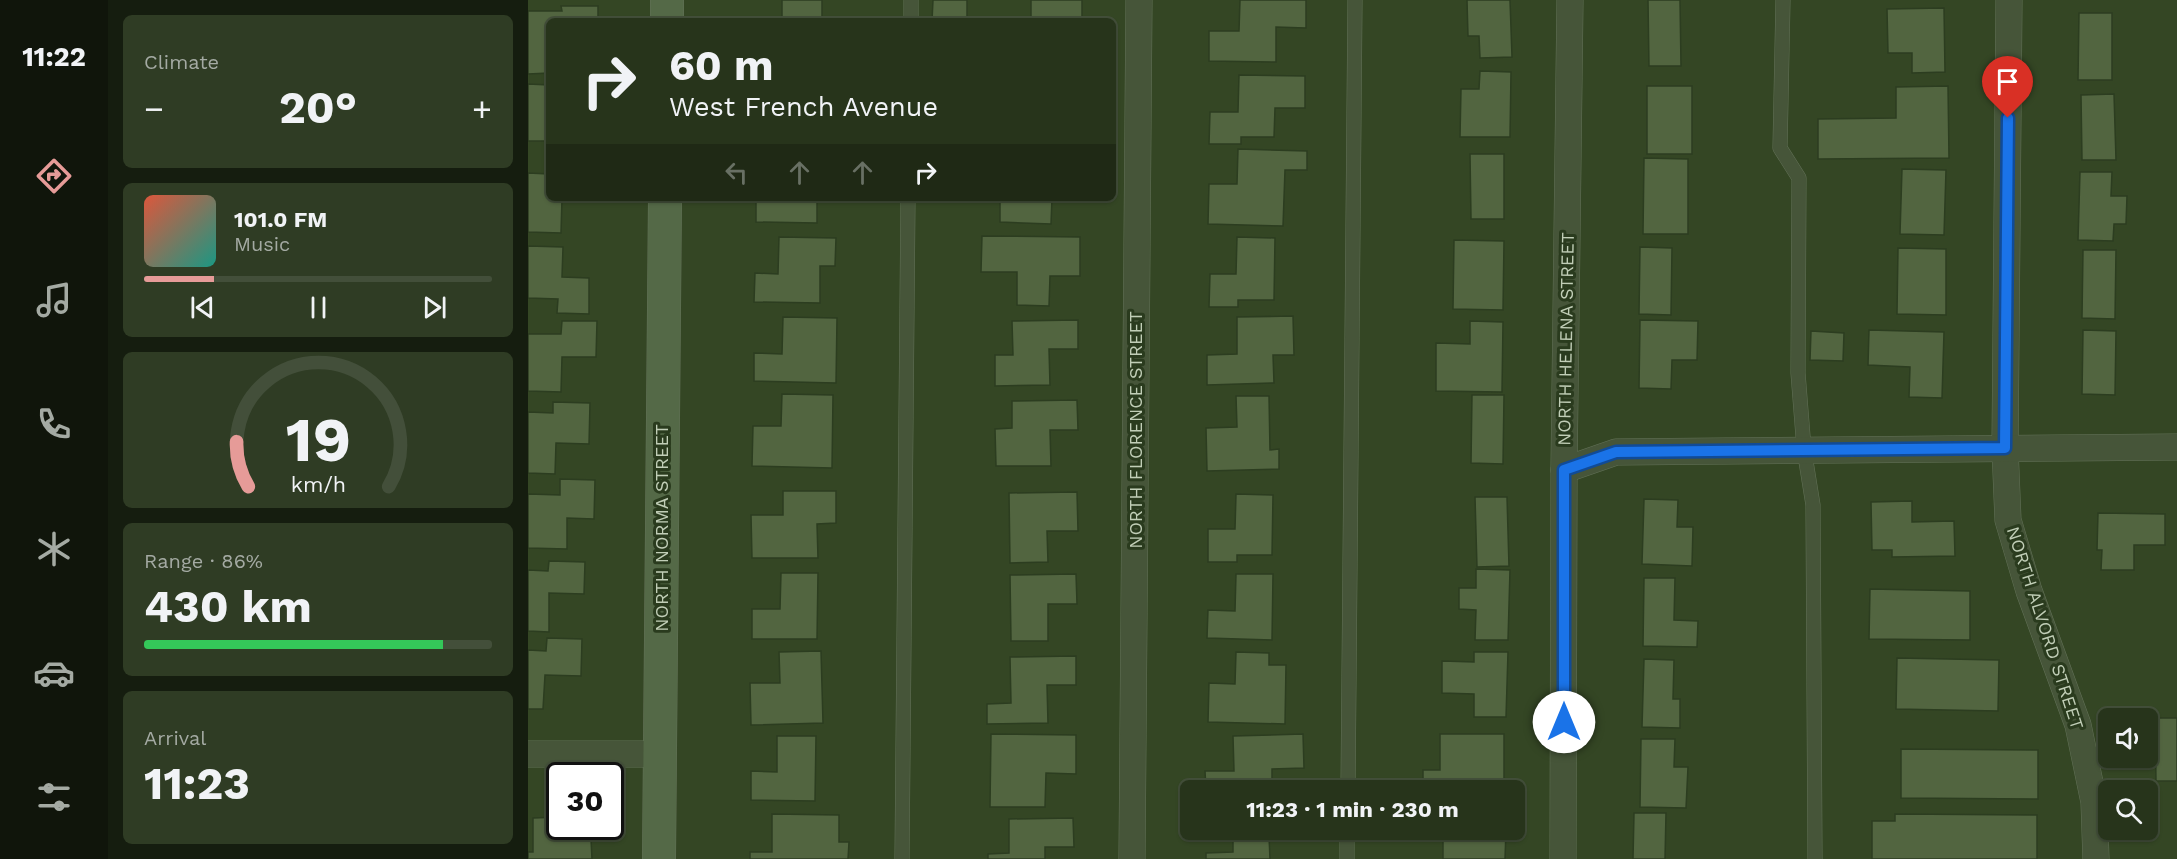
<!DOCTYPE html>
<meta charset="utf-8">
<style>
body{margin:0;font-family:"Work Sans",sans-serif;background:#2f3c24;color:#f1f3f6;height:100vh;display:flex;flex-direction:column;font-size:22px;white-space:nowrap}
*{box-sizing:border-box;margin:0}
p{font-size:20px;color:#a4aaa3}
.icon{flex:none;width:33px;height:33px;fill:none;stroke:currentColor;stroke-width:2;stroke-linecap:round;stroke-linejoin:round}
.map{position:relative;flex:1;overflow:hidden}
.details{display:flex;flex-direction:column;gap:15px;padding:15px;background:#151d0f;width:420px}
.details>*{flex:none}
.guide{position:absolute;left:18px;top:18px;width:570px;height:183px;border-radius:9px;box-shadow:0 2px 4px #0004,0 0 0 2px #434f3a;background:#27341b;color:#f1f3f6;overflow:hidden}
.buttons{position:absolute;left:1570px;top:708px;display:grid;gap:12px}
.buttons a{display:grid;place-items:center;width:60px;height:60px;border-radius:9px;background:#27341b;box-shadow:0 2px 4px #0004,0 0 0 2px #434f3a;font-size:30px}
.speed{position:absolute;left:18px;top:762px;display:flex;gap:12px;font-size:30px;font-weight:700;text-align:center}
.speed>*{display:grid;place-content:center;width:78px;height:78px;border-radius:50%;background:#27341b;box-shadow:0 2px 4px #0004,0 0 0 2px #434f3a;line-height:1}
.speed .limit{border:3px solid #111;border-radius:9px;background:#fff;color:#111}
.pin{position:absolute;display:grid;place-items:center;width:51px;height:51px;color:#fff;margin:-62px -26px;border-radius:50% 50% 50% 0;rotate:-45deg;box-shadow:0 0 6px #0007}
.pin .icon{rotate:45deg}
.me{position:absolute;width:66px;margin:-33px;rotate:0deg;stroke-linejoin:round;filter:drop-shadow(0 0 4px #0008)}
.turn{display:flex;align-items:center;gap:21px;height:126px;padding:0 24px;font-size:27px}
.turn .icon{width:78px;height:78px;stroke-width:2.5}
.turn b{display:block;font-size:42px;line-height:51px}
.lanes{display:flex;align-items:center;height:57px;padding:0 24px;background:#0003;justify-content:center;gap:30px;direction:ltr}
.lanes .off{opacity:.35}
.big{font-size:45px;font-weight:700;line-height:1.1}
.details .tile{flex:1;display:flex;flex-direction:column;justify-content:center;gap:9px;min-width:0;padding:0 21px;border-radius:9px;background:#2f3c24}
.details .dial{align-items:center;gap:0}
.dial svg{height:156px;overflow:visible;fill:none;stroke:#434f3a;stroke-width:7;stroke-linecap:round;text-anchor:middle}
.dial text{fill:#f1f3f6;stroke:none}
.song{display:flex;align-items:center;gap:18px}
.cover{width:72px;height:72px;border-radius:9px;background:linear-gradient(135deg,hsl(10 70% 55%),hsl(170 70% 35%))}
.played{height:6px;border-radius:3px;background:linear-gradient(90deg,#e69b98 20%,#434f3a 20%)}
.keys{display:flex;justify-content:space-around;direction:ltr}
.heat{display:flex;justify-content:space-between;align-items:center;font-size:33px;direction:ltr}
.charge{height:9px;border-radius:4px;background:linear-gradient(90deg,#34c759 86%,#434f3a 0)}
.trip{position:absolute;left:652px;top:780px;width:345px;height:60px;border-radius:9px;background:#27341b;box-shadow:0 2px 4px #0004,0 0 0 2px #434f3a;font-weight:700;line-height:60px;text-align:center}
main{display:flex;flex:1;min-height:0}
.tab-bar{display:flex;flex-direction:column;width:108px;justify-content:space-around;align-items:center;background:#10150b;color:#a4aaa3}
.tab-bar .icon{width:42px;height:42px}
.tab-bar .current{color:#e69b98}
.tab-bar b{font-size:27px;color:#f1f3f6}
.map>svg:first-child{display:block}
.building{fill:#526540;stroke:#2c3d20;stroke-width:1.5}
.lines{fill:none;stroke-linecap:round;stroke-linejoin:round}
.lane-casing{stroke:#637258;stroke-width:15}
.street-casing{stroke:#637258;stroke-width:27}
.secondary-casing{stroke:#637258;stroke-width:34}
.lane{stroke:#465539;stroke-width:14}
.street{stroke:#465539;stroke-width:26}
.secondary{stroke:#546947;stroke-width:33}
.route-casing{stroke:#114b97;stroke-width:15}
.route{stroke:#1a73e8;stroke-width:10}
.labels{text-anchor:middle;stroke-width:6;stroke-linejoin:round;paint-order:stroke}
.street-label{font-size:18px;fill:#c1ceb7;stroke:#2a3b1e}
</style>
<main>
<nav class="tab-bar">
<b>11:22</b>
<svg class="icon current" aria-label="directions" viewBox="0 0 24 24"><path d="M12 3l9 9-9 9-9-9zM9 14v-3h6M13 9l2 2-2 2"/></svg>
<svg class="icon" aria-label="music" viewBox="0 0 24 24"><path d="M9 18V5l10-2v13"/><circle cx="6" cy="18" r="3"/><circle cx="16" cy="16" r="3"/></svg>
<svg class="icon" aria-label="phone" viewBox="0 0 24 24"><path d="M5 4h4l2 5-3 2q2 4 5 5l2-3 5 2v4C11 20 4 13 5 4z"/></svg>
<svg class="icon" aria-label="climate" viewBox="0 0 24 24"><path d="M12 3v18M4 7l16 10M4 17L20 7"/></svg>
<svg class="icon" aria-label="car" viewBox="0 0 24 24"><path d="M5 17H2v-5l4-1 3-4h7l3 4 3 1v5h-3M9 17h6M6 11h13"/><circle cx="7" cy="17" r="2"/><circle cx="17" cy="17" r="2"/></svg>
<svg class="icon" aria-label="filters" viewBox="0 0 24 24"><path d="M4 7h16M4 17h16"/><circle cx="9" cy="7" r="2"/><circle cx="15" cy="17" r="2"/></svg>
</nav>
<section class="details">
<div class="tile"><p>Climate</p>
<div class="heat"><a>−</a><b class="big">20°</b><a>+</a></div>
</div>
<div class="tile">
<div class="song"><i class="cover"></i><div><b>101.0 FM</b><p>Music</p></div></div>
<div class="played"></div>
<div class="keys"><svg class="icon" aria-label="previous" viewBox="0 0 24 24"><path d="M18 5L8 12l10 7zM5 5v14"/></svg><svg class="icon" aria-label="pause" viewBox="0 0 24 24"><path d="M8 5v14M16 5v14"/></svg><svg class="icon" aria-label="next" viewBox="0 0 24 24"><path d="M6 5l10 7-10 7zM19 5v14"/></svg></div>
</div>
<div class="tile dial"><svg viewBox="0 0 100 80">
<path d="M14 69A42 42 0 1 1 86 69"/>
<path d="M14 69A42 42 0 0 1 8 46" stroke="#e69b98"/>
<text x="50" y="56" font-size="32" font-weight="700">19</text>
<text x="50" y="72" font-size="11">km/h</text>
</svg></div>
<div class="tile"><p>Range · 86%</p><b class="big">430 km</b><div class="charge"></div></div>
<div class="tile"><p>Arrival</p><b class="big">11:23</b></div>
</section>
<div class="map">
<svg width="1649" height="859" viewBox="0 0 1649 859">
<rect width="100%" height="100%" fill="#344624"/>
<g class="building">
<rect x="254" y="0" width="40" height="21"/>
<path d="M405,0H439V21H404Z"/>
<path d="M503,0H554V21H490L491,17H503Z"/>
<path d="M712,0H778V28L748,27V62L681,61V31H711Z"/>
<path d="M939,0H982L984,57L952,58L951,36H940Z"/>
<path d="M1120,0H1152L1153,66H1121Z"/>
<path d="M33,6H70V21H21V73L0,74V11H34Z"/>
<path d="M1416,8L1417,72L1384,73V53H1360L1359,9Z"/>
<path d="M1551,13H1584V80H1550Z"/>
<path d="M952,71L983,72L982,137H932L933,89H951Z"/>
<path d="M711,75L777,76V108H747L746,137H713V144H681L682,112H710Z"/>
<path d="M0,84L21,85V141H0Z"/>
<rect x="1119" y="86" width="45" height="68"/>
<path d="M1420,86L1421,158L1290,159V119L1368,118V87Z"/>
<path d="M1586,94L1588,160H1554L1553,95Z"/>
<path d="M710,149L779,151V170H757L755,226L680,224L681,184H709Z"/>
<path d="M942,154H976V219H943Z"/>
<path d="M1116,158L1160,159V234H1115Z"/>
<path d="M1374,169L1418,170L1416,235L1372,234Z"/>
<path d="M1552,172H1584L1583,196H1599L1598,224H1586L1585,241L1550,240Z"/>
<path d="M0,173L21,174V198H34L33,233L0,232Z"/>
<path d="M228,198H289V223L228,222Z"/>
<path d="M472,198H524L523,224L472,222Z"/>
<path d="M454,236L552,237V276H522L521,306L489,305V272H453Z"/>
<path d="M251,237L308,238L307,266H292V303L226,302L227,273L250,274Z"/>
<path d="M709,237L747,238L746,300H710V307H681L682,274H708Z"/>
<path d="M926,240L976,241L975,310L925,309Z"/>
<path d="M0,246L35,247L34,277L61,278V314L29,313L30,299L0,298Z"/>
<path d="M1112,247L1144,248L1143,315L1111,314Z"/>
<path d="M1370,248L1418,249V315L1369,314Z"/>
<path d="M1555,250H1588L1587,319L1554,318Z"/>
<path d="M765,316L766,355H745L746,383L679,385V355L709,354V317Z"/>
<path d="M255,317L309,318L308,383L226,381V353L254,354Z"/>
<path d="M550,320V349H521L522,385L467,386V355H485L484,321Z"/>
<path d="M1112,320L1170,321L1169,360H1144L1143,389L1111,388Z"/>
<path d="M34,321H69L68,357H34L33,392L0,391V334H33Z"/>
<path d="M942,321L975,322L974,392L908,391V343L942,344Z"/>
<path d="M1341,330L1416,332L1414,398L1381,397L1382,367L1340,365Z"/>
<path d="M1555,330L1588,331L1587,395L1554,394Z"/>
<path d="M1283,331L1316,333L1315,361L1282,360Z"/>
<path d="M254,394L305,395L304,468L224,466L225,426H253Z"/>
<path d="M944,395H976L975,464L943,463Z"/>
<path d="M708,396H741L742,450L751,449V469L679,471L678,428L709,427Z"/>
<path d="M549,400L550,430H522L523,466H468L467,429L484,428V401Z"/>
<path d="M25,402L62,403L61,444L28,443L27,474L0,473V412L25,413Z"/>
<path d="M32,479L67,480L66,519L39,518V549L0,548V494L32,495Z"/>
<path d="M255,491H308V523L289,524L290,558H224L223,515H255Z"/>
<path d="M549,492L550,531H519L520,562L482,563L481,493Z"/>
<path d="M708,494L745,495L744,555H709V562H680V529H707Z"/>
<path d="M947,497H979L981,566L949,567Z"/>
<path d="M1116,499L1150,500L1149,527H1165L1164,566L1114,564Z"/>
<path d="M1384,501V522L1426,521L1427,556L1364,557V550H1344L1343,502Z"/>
<path d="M1570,513L1637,514V545H1606V570H1573L1574,550H1569Z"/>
<path d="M21,561L57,562L56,594L21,593V632L0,631V570L20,571Z"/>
<path d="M948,569L982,570L980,640H947L948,610L931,609V588H948Z"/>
<path d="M253,573H290L289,639H224V609H252Z"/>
<path d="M548,574L549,604H520V641H483L482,575Z"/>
<path d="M708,574H745L744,640L679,638L680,610L707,611Z"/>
<path d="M1116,578H1147L1146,620L1170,621L1169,647L1115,646Z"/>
<path d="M1342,589L1442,591V640L1341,639Z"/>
<path d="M19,638L54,639L53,676L17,675L15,709H0V650L18,651Z"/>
<path d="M293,651L295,723L223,725L222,683H252L251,652Z"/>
<path d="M708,652L741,653V665H758L757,724L680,722L681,683L707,684Z"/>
<path d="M946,652H980L978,717H946V694L914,693V661L946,662Z"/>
<path d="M548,656V685H519L520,723L459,724V704L483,703L482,657Z"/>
<path d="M1369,658L1471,660L1470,711L1368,709Z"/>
<path d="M1116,659L1146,660L1145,699H1152V728L1114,727Z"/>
<path d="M1627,718H1649V781H1628Z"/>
<path d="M463,734L548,735V774L518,773L517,807H462Z"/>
<path d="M775,734L776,768L744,769V790H678L677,771H706L705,736Z"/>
<path d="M912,734H976V790H895V770H912Z"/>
<path d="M249,736H288L287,801L223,800V771L249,772Z"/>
<path d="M1113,739H1147L1146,767H1160L1158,808L1112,807Z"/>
<path d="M1373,749L1510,750V799L1373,798Z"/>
<path d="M1106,813H1138L1137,859H1105Z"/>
<path d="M244,814L311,815V842H321L320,859H222V852H244Z"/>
<path d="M1367,814L1509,815V859H1344V821H1367Z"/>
<path d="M32,817V826H46V840L63,839L64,859H0V852H5V818Z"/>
<path d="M545,818L546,847H517V859H460V854L481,853V819Z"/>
<path d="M705,830H763V836H741L742,859H678V853L705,852Z"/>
<path d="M915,830H978L977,859H915Z"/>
</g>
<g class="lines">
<g class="lane-casing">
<g id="lane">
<path d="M1255,0L1252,148L1271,178L1270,373L1276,449L1285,505L1287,859"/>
<path d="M383,21V0"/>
<path d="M820,790L827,0"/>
<path d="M374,859L380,198"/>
<path d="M819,859V830"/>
</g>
</g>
<g class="street-casing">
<g id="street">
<path d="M1481,0L1477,448L1480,520L1501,591L1550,725L1566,802L1568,859"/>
<path d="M1036,470L1088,452L1649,447"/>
<path d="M0,754H132"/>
<path d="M604,859L611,0"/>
<path d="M1035,859L1036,470L1042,0"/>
</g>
</g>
<g class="secondary-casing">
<g id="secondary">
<path d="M139,21V0"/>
<path d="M131,859L137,198"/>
</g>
</g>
<use href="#lane" class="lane"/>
<use href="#street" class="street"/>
<use href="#secondary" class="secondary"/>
</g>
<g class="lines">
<g class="route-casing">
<path id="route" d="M1036,722V470L1088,452L1477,448L1480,118"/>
</g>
<use href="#route" class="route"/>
</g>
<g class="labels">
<g class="street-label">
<text transform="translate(1038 339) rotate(-89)" y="6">NORTH HELENA STREET</text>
<text transform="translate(608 430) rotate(-90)" y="6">NORTH FLORENCE STREET</text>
<text transform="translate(134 528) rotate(-90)" y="6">NORTH NORMA STREET</text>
<text transform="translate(1517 628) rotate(72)" y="6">NORTH ALVORD STREET</text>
</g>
</g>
</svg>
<div class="buttons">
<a><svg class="icon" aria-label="sound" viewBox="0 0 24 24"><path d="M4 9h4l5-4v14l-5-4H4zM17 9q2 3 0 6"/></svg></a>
<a><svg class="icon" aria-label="search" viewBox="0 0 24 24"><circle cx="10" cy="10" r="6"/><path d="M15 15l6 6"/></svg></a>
</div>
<div class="speed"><div class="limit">30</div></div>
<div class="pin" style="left:1480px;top:118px;background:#d93025"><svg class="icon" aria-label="arrive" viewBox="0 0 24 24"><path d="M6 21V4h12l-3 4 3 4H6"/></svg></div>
<svg class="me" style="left:1036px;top:722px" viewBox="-20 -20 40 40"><circle r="19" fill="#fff"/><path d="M0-13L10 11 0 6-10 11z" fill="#1a73e8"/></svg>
<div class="trip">11:23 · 1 min · 230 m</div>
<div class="guide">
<div class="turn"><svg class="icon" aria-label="right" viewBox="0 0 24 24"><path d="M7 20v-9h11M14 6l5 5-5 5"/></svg><div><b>60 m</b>West French Avenue</div></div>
<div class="lanes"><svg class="icon off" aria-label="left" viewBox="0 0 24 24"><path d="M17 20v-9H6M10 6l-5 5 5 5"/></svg><svg class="icon off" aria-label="ahead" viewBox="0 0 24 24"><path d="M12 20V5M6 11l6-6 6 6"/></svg><svg class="icon off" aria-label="ahead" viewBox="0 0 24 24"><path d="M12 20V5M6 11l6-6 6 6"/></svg><svg class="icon" aria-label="right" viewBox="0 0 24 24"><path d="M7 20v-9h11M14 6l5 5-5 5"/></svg></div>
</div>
</div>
</main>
